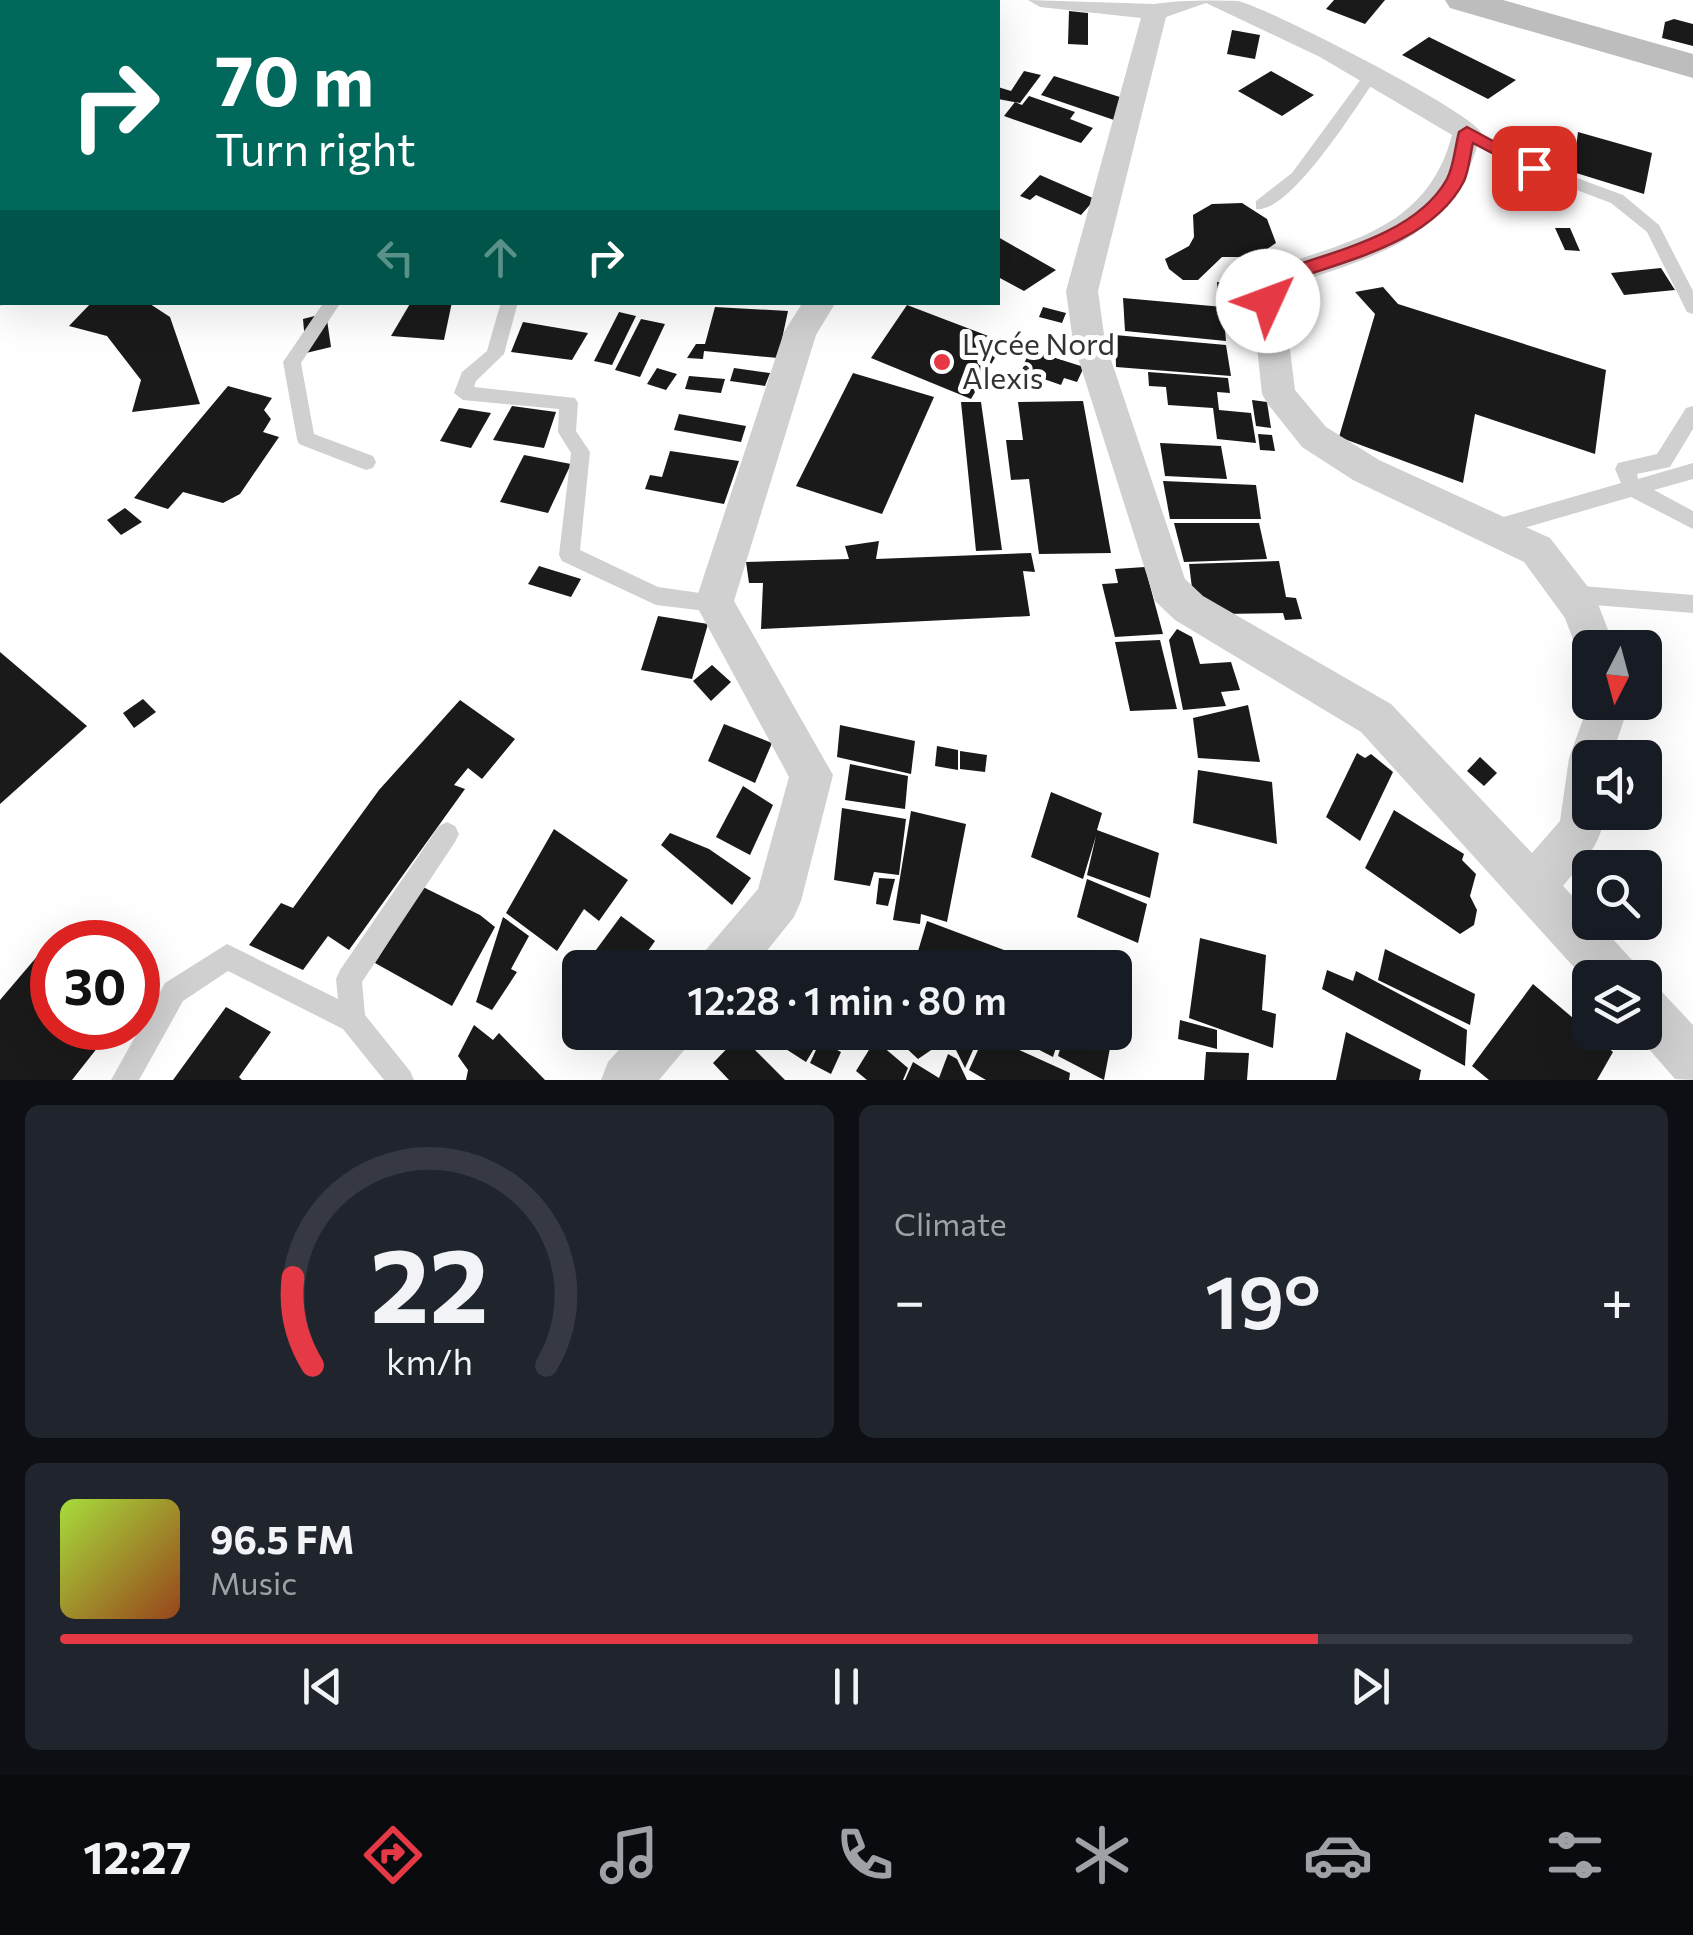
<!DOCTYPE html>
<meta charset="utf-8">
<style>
body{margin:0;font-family:Commissioner,sans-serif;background:#20242c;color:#f1f3f6;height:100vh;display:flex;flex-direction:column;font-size:38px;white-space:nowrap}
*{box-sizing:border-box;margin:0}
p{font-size:32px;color:#9ea1a6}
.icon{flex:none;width:55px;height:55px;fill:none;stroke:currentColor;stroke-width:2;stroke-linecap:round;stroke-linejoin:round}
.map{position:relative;height:1080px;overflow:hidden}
.drawer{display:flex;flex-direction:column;gap:25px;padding:25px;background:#0d0f14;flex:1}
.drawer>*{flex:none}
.top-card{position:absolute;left:0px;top:0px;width:1000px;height:305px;box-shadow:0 10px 40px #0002;background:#00695c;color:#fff;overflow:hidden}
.needle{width:65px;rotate:186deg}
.fabs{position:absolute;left:1572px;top:630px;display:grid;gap:20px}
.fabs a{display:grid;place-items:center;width:90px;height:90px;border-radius:15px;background:#171b24;box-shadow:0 10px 40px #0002;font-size:50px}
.speed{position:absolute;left:30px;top:920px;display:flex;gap:20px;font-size:50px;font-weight:700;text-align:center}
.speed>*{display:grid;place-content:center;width:130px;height:130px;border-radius:50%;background:#171b24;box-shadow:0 10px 40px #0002;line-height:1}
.speed .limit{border:15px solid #d22;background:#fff;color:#111}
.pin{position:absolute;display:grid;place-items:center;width:85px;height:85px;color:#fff;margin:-42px;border-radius:20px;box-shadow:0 5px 15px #0006}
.me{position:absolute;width:110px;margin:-55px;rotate:47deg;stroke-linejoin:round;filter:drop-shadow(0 0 8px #0008)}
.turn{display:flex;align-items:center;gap:35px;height:210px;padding:0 50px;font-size:45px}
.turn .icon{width:130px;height:130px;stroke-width:2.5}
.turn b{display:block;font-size:70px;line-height:85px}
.lanes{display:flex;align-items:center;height:95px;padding:0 50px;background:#0003;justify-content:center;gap:50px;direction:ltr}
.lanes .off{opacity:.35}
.big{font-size:75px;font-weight:600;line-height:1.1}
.drawer .widget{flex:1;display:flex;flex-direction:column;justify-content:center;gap:15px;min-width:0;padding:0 35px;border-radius:15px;background:#20242c}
.drawer .dial{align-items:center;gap:0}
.dial svg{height:260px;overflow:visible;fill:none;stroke:#363941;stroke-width:7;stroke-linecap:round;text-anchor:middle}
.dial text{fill:#f1f3f6;stroke:none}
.song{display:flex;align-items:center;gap:30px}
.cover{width:120px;height:120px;border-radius:15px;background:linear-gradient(135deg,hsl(80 70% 55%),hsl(20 70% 35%))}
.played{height:10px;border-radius:5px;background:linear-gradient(90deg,#e63946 80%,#363941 80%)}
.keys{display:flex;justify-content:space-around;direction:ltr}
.heat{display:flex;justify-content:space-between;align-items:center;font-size:55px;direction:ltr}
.drawer .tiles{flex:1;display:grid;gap:25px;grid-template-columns:1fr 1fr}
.widget:last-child{grid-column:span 2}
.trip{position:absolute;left:562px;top:950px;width:570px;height:100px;border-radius:15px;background:#171b24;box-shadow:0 10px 40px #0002;font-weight:600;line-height:100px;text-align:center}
.tab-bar{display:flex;height:160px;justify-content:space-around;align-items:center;background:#090b0e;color:#9ea1a6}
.tab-bar .icon{width:70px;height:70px}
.tab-bar .on{color:#e63946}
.tab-bar b{font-size:45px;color:#f1f3f6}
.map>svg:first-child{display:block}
.building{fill:#1a1a1a}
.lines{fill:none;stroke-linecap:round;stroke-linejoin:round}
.lane{fill:#d0d0d0;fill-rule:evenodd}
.street{fill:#d0d0d0;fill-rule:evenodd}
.secondary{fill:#bdbdbd;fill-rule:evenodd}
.route{fill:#e63946;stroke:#96252e;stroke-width:2.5}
.poi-dot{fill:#e63946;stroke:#fff;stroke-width:4}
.labels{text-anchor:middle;stroke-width:10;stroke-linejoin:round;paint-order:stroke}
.poi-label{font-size:30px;fill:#333;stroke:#fff;text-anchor:start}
</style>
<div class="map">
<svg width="1693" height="1080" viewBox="0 0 1693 1080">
<rect width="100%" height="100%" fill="#fff"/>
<g class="building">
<path d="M1334,0H1385L1365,24L1326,9Z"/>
<path d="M1069,11L1088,13V45L1068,44Z"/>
<path d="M1674,19L1693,24V46L1662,38L1665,22Z"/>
<path d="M1232,30L1260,35L1255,59L1227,54Z"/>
<path d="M1429,37L1516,80L1488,99L1402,55Z"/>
<path d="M1024,71L1041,75L1020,103L998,99V87L1011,91Z"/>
<path d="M1271,71L1314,95L1282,116L1238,91Z"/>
<path d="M1054,76L1123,98L1114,120L1041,95Z"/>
<path d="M1029,96L1075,112L1070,119L1093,128L1081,143L1004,116L1015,102L1022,105Z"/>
<path d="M1578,132L1652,153L1644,194L1573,172Z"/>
<path d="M1040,175L1095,199L1081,215L1036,195L1030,200L1020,196Z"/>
<path d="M1242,203L1267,219L1276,243L1255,257H1222L1198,280H1183L1169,269L1165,259L1189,246L1194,237L1193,215L1212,204Z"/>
<path d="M1555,228H1570L1580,251L1565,250Z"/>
<path d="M998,237L1056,270L1024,291L998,277Z"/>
<path d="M1661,268L1675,290L1624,295L1611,273Z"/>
<path d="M1217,282L1248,284L1250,300L1218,297Z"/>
<path d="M1383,287L1398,304L1606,370L1595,454L1475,414L1463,483L1339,437L1375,314L1355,292Z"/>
<path d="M1123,298L1223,307L1226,341L1125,331Z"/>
<path d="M92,302H147L170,317L200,404L132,412L141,380L107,336L69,326Z"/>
<path d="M411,302H452L444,340L391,336Z"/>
<path d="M907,305L1004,342L971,399L871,358Z"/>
<path d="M715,307L788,311L778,358L704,351L703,359L687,358L696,344H705Z"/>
<path d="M1043,307L1066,313L1062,323L1039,317Z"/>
<path d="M619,312L636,316L612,365L594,361Z"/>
<path d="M326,313L331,347L306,353L303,319Z"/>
<path d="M641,319L665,324L640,377L615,370Z"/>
<path d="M523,322L588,333L572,360L511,352Z"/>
<path d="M1115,335L1226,345L1231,376L1116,367Z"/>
<path d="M1030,350L1084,367L1077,382L1064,378L1061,385L1021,371Z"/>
<path d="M657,368L677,374L666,390L647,384Z"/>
<path d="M734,368L770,373L765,386L730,381Z"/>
<path d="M1148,372L1228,378L1230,393L1217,392L1219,410L1251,413L1256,443L1217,439L1213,408L1168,405L1166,387L1149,386Z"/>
<path d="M853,373L934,397L882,514L796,486Z"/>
<path d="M689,376L725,379L721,393L685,389Z"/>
<path d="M228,386L272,398L264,410L271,419L263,432L279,437L240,494L223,503L183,492L168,509L134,498Z"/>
<path d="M1252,400L1267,402L1271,428L1256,426Z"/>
<path d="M1083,401L1111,553L1039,554L1029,479L1011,480L1006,440H1023L1018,402Z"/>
<path d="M961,402H981L1002,550L976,551Z"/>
<path d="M512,406L556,412L544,448L493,440Z"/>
<path d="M459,408L491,413L471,448L440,441Z"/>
<path d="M679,414L746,426L741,442L674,430Z"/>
<path d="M1258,434L1272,435L1275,451L1260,450Z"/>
<path d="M1160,443L1221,446L1227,479L1165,476Z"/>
<path d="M670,451L739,461L724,504L645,489L650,475L662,477Z"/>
<path d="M524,455L571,464L548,513L500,502Z"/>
<path d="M1163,481L1256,485L1261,519H1170Z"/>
<path d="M125,508L142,522L121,535L107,520Z"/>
<path d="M1174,523H1259L1267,559L1184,562Z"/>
<path d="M879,541L876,559L1031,553L1035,572L1023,571L1030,616L761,629L763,583H749L746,562L849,559L845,546Z"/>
<path d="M1279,561L1286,597L1296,598L1302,619L1285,620L1283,613L1220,614L1192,588L1189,564Z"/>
<path d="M539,566L581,579L571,597L528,584Z"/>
<path d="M1145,567L1163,634L1115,637L1102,584L1118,583L1115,569Z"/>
<path d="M658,616L708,624L692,679L641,670Z"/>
<path d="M1177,629L1192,637L1200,664L1231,662L1240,690L1221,692L1226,706L1183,710L1169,640Z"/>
<path d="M1160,640L1177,709L1130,711L1115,642Z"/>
<path d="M0,652L87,726L0,804Z"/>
<path d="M712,665L731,682L711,701L693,681Z"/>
<path d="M143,699L156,712L134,728L123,713Z"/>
<path d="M460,700L515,739L482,779L468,768L454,785L465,789L349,950L328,936L303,970L249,945L281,903L293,908L379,790Z"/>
<path d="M1248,705L1260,762L1198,758L1193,718Z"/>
<path d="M724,724L772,743L755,783L708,761Z"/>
<path d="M840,725L915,741L911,774L837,757Z"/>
<path d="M937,746L958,750V770L935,766Z"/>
<path d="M960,751L987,755L985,772L960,769Z"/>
<path d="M1357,753L1365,758L1371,754L1393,772L1360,841L1326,817Z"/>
<path d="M1480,757L1497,773L1484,786L1467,771Z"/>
<path d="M850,764L908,776L905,809L845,800Z"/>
<path d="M1198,770L1272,782L1277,844L1193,823Z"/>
<path d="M743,786L773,805L750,855L716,837Z"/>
<path d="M1051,792L1102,813L1097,830L1159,853L1150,898L1087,875L1096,836L1083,879L1031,857Z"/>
<path d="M842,808L906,819L899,875L874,872L870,886L834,880Z"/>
<path d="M1394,810L1464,854L1462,860L1476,874L1470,896L1477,910L1474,925L1460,934L1365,868Z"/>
<path d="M911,811L966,824L947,922L921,914L920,924L893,920Z"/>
<path d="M554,829L628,880L599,921L584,909L557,951L506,913Z"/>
<path d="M670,833L709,849L751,878L732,905L661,845Z"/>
<path d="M879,878L895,879L888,906L876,904Z"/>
<path d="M1087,879L1147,904L1138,943L1077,917Z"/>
<path d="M423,887L480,915L495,927L452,1006L375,963Z"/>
<path d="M621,916L655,941L636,968H609L593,954Z"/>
<path d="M503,917L529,936L511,969L517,972L492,1010L476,1002Z"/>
<path d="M927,921L1004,950L999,968H913Z"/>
<path d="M1200,938L1266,955L1262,1010L1276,1014L1273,1048L1189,1018Z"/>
<path d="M1385,949L1475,994L1470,1025L1378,980Z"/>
<path d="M1008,951L1043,968H1002Z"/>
<path d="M40,953L52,961V1028H113L72,1080H0V1000Z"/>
<path d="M1327,970L1353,981L1356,971L1467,1030L1465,1066L1322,989Z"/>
<path d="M1533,984L1613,1052L1597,1080H1489L1472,1066Z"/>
<path d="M226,1007L271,1032L239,1077L242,1080H173Z"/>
<path d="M1180,1020L1217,1030V1049L1178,1039Z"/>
<path d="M474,1025L493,1040L499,1033L545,1080H466L468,1070L458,1056Z"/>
<path d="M784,1032H824L806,1062L778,1044Z"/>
<path d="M889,1032H935L940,1044L918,1059Z"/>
<path d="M948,1032H981L965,1068L956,1050Z"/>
<path d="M1004,1032H1061L1053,1057Z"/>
<path d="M1065,1032H1113L1104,1080L1058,1056Z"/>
<path d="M1346,1032L1421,1070L1419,1080H1336Z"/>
<path d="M740,1035L785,1080H729L713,1063Z"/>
<path d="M875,1040L908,1068L903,1080H867L856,1071Z"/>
<path d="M997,1040L1070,1073L1069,1080H986L969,1070L982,1041L994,1050Z"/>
<path d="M820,1041L841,1052L831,1074L810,1063Z"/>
<path d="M1206,1052L1249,1053L1247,1080H1204Z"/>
<path d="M948,1054L957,1059L967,1080H905L913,1062L939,1078Z"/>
</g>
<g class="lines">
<g class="lane">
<path d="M1372,70L1379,74C1359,102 1291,214 1256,209V201L1292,173L1367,71Z"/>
<path d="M1467,127L1539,164L1623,195L1659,225L1693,291V314L1687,312L1647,232L1611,203L1529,172L1462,135L1460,132Z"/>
<path d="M324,302H341L301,363L314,434L373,456L376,462L373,468L366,470L299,444L297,439L283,362Z"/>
<path d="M501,302H518L504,354L476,381L474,387L575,398L578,403L576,431L590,452L580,550L658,587L721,596L724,603L721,610L714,612L656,605L562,561L559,555L571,453L558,432L559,409L463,400L454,393L462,372L487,351Z"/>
<path d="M1693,406V429L1670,467L1637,474L1638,479L1693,463V479L1654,490L1693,511V529L1631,497L1493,537L1486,534L1483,528L1486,522L1621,483L1615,469L1618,463L1657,454L1686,408Z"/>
<path d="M1570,585L1693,595V613L1570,603L1563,601L1560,594L1563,587Z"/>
<path d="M447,822L455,826L459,834L455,842L362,982L365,1015L410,1071L414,1080H384L343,1029L228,971L183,1001L139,1080H111L165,983L227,944L338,999L336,979L340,970L439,826Z"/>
</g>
<g class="street">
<path d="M421,0H463L464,2H422Z"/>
<rect x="864" y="0" width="24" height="2"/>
<path d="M1028,0L1154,4C1177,0 1215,0 1238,1C1271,9 1466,109 1481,132C1456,236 1385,253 1293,284L1284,301L1295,390L1326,427L1379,460L1550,538L1595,596L1615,648H1590V665L1581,661L1565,618L1524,562L1353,480L1302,447L1267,403L1262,394L1252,301L1271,268C1352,241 1428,227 1452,135L1320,57L1206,3L1166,17L1098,291L1105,342L1185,579L1203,596L1391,704L1532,853L1560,821L1569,758L1590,700L1630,702L1611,758H1590V812H1605C1602,845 1583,862 1563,886L1590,915V922H1597L1633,961L1640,978H1590V985L1361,732L1175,620L1155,601L1073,342L1066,291L1141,18L1040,7Z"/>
<path d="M0,237L2,302H10L0,306Z"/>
<path d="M803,302H836L816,335L734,601L833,775L801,901L794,917L753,968H698L705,951L758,889L789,777L695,603L784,332Z"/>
<path d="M1645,985L1662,992L1693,1025V1080L1675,1079L1634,1032H1645Z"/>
<path d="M635,1032H692L685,1049L659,1080H601L608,1062Z"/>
</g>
<path class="secondary" d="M1445,0H1503L1693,54V78L1450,8Z"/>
</g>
<path class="route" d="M1467,127L1543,168L1528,172L1473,143C1470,155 1469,170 1464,181C1433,242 1347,260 1289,281L1275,306H1261L1259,301L1275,272C1331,252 1416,235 1447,179C1454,166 1455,147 1459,132Z"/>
<circle class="poi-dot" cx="942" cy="362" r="10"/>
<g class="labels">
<g class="poi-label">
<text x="962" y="355">Lycée Nord<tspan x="962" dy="34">Alexis</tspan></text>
</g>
</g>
</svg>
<div class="fabs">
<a><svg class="needle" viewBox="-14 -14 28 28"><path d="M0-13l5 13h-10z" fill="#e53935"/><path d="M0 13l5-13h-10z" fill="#9ea1a6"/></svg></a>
<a><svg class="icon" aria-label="sound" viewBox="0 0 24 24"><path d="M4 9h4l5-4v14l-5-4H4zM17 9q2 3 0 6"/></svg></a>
<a><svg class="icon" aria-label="search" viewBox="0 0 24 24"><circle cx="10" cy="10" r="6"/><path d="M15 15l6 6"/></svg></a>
<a><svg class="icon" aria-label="layers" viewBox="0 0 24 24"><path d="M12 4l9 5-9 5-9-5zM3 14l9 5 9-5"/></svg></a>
</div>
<div class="speed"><div class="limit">30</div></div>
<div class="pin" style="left:1534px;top:168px;background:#d93025"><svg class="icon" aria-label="arrive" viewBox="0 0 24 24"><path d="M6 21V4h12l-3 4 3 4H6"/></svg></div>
<svg class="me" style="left:1268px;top:301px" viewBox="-20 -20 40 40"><circle r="19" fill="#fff"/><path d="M0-13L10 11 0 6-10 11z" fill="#e63946"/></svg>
<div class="trip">12:28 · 1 min · 80 m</div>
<div class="top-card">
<div class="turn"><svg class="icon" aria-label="right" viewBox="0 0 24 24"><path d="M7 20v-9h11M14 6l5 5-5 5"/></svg><div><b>70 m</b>Turn right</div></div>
<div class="lanes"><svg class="icon off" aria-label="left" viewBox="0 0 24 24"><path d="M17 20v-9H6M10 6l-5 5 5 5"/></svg><svg class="icon off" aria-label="ahead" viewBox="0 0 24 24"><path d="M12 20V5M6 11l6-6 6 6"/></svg><svg class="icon" aria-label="right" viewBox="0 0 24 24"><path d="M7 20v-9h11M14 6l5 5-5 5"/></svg></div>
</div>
</div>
<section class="drawer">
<div class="tiles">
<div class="widget dial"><svg viewBox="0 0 100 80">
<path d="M14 69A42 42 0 1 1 86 69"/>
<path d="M14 69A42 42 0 0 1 8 42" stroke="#e63946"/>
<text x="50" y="56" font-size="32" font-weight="700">22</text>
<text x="50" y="72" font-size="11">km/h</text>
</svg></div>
<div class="widget"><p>Climate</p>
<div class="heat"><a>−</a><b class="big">19°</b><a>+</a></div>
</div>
<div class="widget">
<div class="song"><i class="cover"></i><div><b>96.5 FM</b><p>Music</p></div></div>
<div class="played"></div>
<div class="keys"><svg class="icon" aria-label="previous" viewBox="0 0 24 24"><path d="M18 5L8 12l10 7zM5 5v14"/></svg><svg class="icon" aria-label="pause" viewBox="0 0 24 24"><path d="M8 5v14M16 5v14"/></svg><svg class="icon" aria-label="next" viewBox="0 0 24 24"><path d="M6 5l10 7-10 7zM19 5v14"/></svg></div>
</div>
</div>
</section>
<nav class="tab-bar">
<b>12:27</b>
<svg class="icon on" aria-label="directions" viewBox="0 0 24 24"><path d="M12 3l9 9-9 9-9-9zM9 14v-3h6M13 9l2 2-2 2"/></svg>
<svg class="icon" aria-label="music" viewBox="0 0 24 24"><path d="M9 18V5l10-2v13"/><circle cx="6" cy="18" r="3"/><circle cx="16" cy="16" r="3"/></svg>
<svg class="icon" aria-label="phone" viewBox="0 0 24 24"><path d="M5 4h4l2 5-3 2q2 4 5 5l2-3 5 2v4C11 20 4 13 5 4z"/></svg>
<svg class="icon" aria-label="climate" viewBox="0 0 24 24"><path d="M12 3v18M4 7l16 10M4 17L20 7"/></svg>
<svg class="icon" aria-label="car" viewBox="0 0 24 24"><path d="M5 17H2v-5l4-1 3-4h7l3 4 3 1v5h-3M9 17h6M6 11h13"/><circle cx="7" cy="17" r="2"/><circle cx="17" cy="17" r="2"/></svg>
<svg class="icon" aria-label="filters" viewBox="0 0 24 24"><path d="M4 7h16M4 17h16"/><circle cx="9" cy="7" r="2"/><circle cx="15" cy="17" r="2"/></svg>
</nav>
